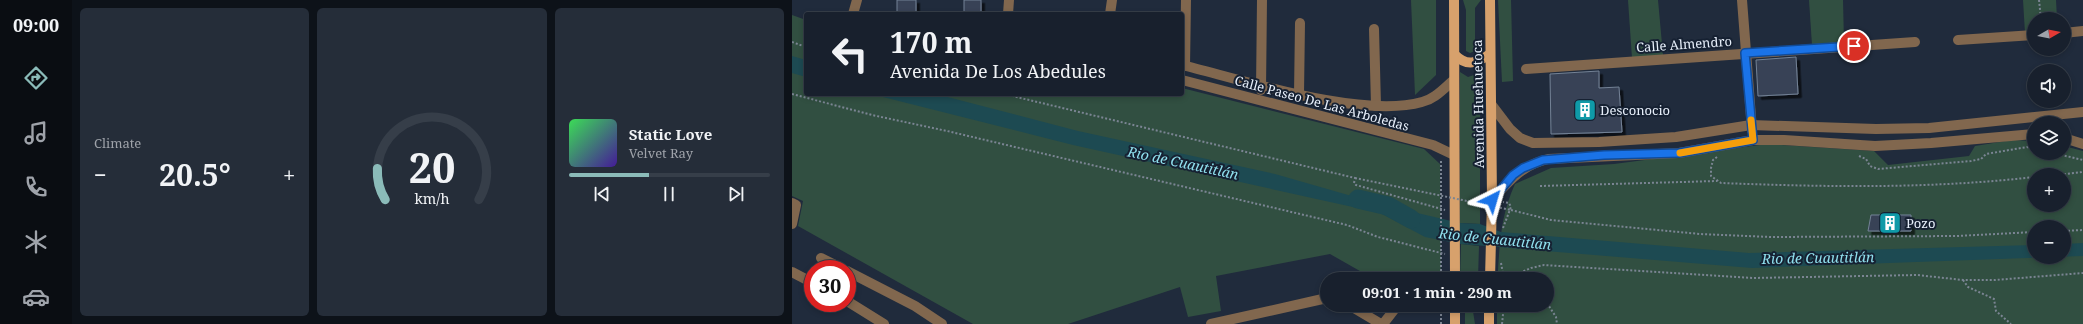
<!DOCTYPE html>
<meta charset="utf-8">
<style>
body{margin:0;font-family:"Noto Serif",serif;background:#252d39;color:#f1f3f6;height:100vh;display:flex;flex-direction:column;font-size:15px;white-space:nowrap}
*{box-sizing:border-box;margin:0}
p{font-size:13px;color:#9fa3aa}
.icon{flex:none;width:22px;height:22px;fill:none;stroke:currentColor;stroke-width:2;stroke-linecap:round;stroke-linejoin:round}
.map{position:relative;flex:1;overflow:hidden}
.drawer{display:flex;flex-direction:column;gap:8px;padding:8px;background:#0d1219;width:720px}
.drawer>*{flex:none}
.top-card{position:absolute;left:12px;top:12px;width:380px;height:84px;border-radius:4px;box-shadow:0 2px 6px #0003,0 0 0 1px #363e49;background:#18202d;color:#f1f3f6;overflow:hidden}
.needle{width:26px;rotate:81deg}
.buttons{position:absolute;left:1235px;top:12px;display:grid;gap:8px}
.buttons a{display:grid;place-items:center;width:44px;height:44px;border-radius:50%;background:#18202d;box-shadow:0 2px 6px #0003,0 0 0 1px #363e49;font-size:20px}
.speed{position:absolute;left:12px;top:260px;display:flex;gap:8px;font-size:20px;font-weight:700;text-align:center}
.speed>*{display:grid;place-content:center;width:52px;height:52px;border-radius:50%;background:#18202d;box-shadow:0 2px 6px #0003,0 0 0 1px #363e49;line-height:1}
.speed .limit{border:6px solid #d22;background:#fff;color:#111}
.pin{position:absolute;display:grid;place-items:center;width:34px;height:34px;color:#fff;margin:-17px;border:2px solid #fff;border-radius:50%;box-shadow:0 1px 4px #0007}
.me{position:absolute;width:44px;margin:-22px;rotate:40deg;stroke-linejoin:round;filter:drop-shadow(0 0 3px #0008)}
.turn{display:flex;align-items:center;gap:14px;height:84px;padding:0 20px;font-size:18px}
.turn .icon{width:52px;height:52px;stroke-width:2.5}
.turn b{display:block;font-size:28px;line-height:34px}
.big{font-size:30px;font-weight:700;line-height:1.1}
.drawer .card{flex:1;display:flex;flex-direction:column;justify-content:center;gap:6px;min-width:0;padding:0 14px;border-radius:6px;background:#252d39}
.drawer .dial{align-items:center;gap:0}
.dial svg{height:104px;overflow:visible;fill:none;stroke:#363e49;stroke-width:7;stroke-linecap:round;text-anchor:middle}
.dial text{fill:#f1f3f6;stroke:none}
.song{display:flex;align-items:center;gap:12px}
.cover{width:48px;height:48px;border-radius:6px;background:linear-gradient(135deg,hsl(130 70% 55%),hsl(260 70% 35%))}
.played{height:4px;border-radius:2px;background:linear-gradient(90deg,#8bbbb9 40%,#363e49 40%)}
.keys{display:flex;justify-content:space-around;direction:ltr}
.heat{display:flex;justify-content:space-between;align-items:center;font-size:22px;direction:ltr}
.drawer .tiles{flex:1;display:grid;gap:8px;grid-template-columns:repeat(3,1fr)}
.trip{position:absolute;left:528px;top:272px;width:234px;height:40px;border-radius:20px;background:#18202d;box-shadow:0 2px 6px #0003,0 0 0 1px #363e49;font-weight:700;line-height:40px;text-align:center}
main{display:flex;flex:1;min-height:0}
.tab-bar{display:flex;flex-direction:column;width:72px;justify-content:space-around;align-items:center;background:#0a0d12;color:#9fa3aa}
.tab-bar .icon{width:28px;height:28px}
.tab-bar .current{color:#8bbbb9}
.tab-bar b{font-size:18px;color:#f1f3f6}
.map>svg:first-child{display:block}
.green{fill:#314f41;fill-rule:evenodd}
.water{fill:#1d4a52}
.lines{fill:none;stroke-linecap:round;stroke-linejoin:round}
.river{stroke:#1d4a52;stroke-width:19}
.building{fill:#374356;stroke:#748296;filter:url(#shadow)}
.path{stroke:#7b8593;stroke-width:2;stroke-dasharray:2 2;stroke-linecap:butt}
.minor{stroke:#81674e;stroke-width:10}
.major{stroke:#d7a16c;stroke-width:10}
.path-bridge{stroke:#7b8593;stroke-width:2;stroke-dasharray:2 2;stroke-linecap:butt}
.route-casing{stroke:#114b97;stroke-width:10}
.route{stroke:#1a73e8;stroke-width:7}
.slow{stroke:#f59e0b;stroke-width:7}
.labels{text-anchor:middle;stroke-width:4;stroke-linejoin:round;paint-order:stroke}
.street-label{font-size:13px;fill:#e8f0fb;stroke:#162132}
.poi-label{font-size:13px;fill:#e8f0fb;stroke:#162132;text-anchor:start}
.water-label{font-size:14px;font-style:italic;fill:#90e0ee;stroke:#162132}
</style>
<main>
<nav class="tab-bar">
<b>09:00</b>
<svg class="icon current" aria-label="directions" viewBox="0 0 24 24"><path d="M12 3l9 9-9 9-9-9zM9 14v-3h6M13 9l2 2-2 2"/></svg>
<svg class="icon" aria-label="music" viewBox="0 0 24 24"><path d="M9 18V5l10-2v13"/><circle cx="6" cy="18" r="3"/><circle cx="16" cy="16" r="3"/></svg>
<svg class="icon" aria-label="phone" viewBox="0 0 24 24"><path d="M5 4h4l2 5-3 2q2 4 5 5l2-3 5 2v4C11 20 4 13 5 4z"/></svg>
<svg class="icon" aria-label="climate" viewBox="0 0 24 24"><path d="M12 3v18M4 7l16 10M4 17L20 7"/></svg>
<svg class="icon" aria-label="car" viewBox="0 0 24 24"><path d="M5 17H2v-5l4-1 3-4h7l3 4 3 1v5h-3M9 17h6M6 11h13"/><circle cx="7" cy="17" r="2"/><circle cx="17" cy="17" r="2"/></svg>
</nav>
<section class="drawer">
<div class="tiles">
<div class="card"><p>Climate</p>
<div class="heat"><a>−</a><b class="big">20.5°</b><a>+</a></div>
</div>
<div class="card dial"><svg viewBox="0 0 100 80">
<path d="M14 69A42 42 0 1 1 86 69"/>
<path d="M14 69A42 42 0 0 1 8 45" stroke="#8bbbb9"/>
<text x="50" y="56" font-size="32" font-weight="700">20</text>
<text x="50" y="72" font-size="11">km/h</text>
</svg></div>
<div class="card">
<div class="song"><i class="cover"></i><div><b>Static Love</b><p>Velvet Ray</p></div></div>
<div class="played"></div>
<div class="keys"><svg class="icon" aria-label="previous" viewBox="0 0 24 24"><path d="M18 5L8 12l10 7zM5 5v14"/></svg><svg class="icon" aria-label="pause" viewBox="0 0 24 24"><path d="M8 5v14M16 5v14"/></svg><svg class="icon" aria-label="next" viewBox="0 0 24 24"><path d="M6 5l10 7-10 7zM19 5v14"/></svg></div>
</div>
</div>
</section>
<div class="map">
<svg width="1291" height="324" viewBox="0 0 1291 324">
<defs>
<filter id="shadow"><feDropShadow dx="3.5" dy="3.5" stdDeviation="0" flood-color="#0009"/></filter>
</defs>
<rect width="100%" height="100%" fill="#202b3c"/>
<g class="green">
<path d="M619,0H644V75L623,95Z"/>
<path d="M671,0H689L683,8V51L678,53L674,51V10Z"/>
<path d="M706,0H719L721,81L710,82Z"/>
<path d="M836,0H866L871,55L840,58Z"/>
<path d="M1017,0H1051L1052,43L1020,45Z"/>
<path d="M1231,0H1264L1265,19H1242V32L1233,33Z"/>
<path d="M0,15L14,20V94H390V88L632,149L648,164L649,279H582L538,254L424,276L429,311L396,317L388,287L276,324H181L6,226L11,201L0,196Z"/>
<path d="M668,72L676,77L688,73V224L668,223Z"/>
<path d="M1220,140L1242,141V153H1272V146L1291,151V324H705V305H755V279H706V270C708,237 710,213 723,184L759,168L822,164L975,144L1082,151L1096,165L1177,156L1183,146ZM1242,175H1272V205H1242ZM1242,227H1272V257H1242Z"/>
<path d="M669,244L687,246L686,279L678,277L668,279Z"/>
<path d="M673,305H680L683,324H673Z"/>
</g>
<g class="water">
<path d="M0,56L14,60V77L0,73Z"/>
<path d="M79,94H144L286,131L483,174L591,205L668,223L688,224L709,232L957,253L1242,245V257H1272V244L1291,243V256L960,268L669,244L633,237L588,213L281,145Z"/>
</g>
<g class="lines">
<path class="river" d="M566,199L596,206L619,219"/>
</g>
<g class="building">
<rect x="105" y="0" width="19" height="14"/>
<rect x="172" y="0" width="17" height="14"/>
<path d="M1004,57L1006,94L966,96L964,60Z"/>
<path d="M807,71V88L827,87L830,132L759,134L758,74Z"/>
<path d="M1079,215H1119V231H1076Z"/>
</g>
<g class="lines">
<g class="path">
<path d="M1247,0L1249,19"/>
<path d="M0,42L14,47"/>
<path d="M0,94L80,115L155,131L525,218L555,225L586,237L653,254"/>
<path d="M212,94L563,178L562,183L564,185L653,210"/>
<path d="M1261,153L1291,160"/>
<path d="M1067,156L1074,159L1078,166L1086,169L1179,161L1189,159L1194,154L1235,147L1242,149"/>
<path d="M925,157L921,160L919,168V176L929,183C1032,187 1139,189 1242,177"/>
<path d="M1264,175L1291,172"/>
<path d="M748,186L925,181"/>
<path d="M719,210L759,220L908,234L980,237L1165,236L1242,232"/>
<path d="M711,228L719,207L717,203L711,202"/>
<path d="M1272,231L1291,230"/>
<path d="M709,263L712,279"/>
<path d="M649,279V160"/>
<path d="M713,279L739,268L752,265L961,278L1125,275L1171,280H1203L1291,273"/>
<path d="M1171,280L1176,287L1202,299L1204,311L1219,324"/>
<path d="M755,303L764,317L765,324"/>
<path d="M649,324V305"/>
<path d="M710,324L712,305"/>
</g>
<g class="minor">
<path d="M950,0L960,130"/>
<path d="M61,14L65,0"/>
<path d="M216,14L217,0"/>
<path d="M318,14L320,0"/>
<path d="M582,29L584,106"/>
<path d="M1272,33L1291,31"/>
<path d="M1166,40L1242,35"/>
<path d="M390,65C451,80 570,119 630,102C643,99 652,88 662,80"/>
<path d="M393,66L394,0"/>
<path d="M734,69L1123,42"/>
<path d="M390,80L641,145L662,155"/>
<path d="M469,90L470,0"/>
<path d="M507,94L508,23"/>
<path d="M699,104L718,129L728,138L741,143L807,142L884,137L959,125L1084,129L1137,128L1291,112"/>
<path d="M1272,138L1291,144"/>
<path d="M700,200C717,181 730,165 756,159L887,153L961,140H992L1083,146L1139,143L1242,134"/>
<path d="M0,203L4,205L0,224"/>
<path d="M29,258L51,269"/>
<path d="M55,271L123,306L150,324"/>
<path d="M0,272L21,283"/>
<path d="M55,301L92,324"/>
<path d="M557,305L589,324"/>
<path d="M419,324L535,298"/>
<path d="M591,324L602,310V305"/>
</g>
<g class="major">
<path d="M662,0L663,279"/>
<path d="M663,55C675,67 685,63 698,54"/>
<path d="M698,279L700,200L698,0"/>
<path d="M663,305V324"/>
<path d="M697,324V305"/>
</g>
<path class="path-bridge" d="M563,178L719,210"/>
</g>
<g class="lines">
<g class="route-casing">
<path id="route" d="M700,200L721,175L731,168L751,160L812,155L887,153L961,140L953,53L1062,46"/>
</g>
<use href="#route" class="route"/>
<path class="slow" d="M888,153L961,140L959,120"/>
</g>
<defs>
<g id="building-square" transform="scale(1.15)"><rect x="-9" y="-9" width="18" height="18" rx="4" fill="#0f9aa8" stroke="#162132"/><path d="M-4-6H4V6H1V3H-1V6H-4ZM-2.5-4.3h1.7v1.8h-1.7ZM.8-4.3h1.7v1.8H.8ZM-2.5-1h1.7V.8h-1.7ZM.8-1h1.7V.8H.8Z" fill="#fff"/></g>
</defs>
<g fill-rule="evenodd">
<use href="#building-square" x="793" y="110"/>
<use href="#building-square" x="1098" y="223"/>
</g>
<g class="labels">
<g class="street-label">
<text transform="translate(892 44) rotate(-4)" y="5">Calle Almendro</text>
<text transform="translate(530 103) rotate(15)" y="5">Calle Paseo De Las Arboledas</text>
<text transform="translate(686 104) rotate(-91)" y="5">Avenida Huehuetoca</text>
</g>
<g class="poi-label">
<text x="808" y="115">Desconocio</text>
<text x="1114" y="228">Pozo</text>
</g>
<g class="water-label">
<text transform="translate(391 163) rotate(12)" y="5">Rio de Cuautitlán</text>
<text transform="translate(703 239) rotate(6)" y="5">Rio de Cuautitlán</text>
<text transform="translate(1026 258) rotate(-1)" y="5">Rio de Cuautitlán</text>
</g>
</g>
</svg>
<div class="buttons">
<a><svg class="needle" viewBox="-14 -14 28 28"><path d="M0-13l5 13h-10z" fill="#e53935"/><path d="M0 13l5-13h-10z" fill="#9fa3aa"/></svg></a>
<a><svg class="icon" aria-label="sound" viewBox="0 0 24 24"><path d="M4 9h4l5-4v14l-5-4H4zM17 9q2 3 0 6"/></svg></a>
<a><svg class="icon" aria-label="layers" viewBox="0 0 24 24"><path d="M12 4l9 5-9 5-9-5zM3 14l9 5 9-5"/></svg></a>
<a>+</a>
<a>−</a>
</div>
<div class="speed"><div class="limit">30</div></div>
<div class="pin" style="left:1062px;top:46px;background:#d93025"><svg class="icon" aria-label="arrive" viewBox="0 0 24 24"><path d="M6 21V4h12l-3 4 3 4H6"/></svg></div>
<svg class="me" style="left:700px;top:200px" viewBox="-20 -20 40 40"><path d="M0-17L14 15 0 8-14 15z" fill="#1a73e8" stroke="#fff" stroke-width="4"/></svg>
<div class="trip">09:01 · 1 min · 290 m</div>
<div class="top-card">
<div class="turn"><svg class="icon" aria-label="left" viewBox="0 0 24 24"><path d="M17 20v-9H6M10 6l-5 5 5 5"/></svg><div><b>170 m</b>Avenida De Los Abedules</div></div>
</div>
</div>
</main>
